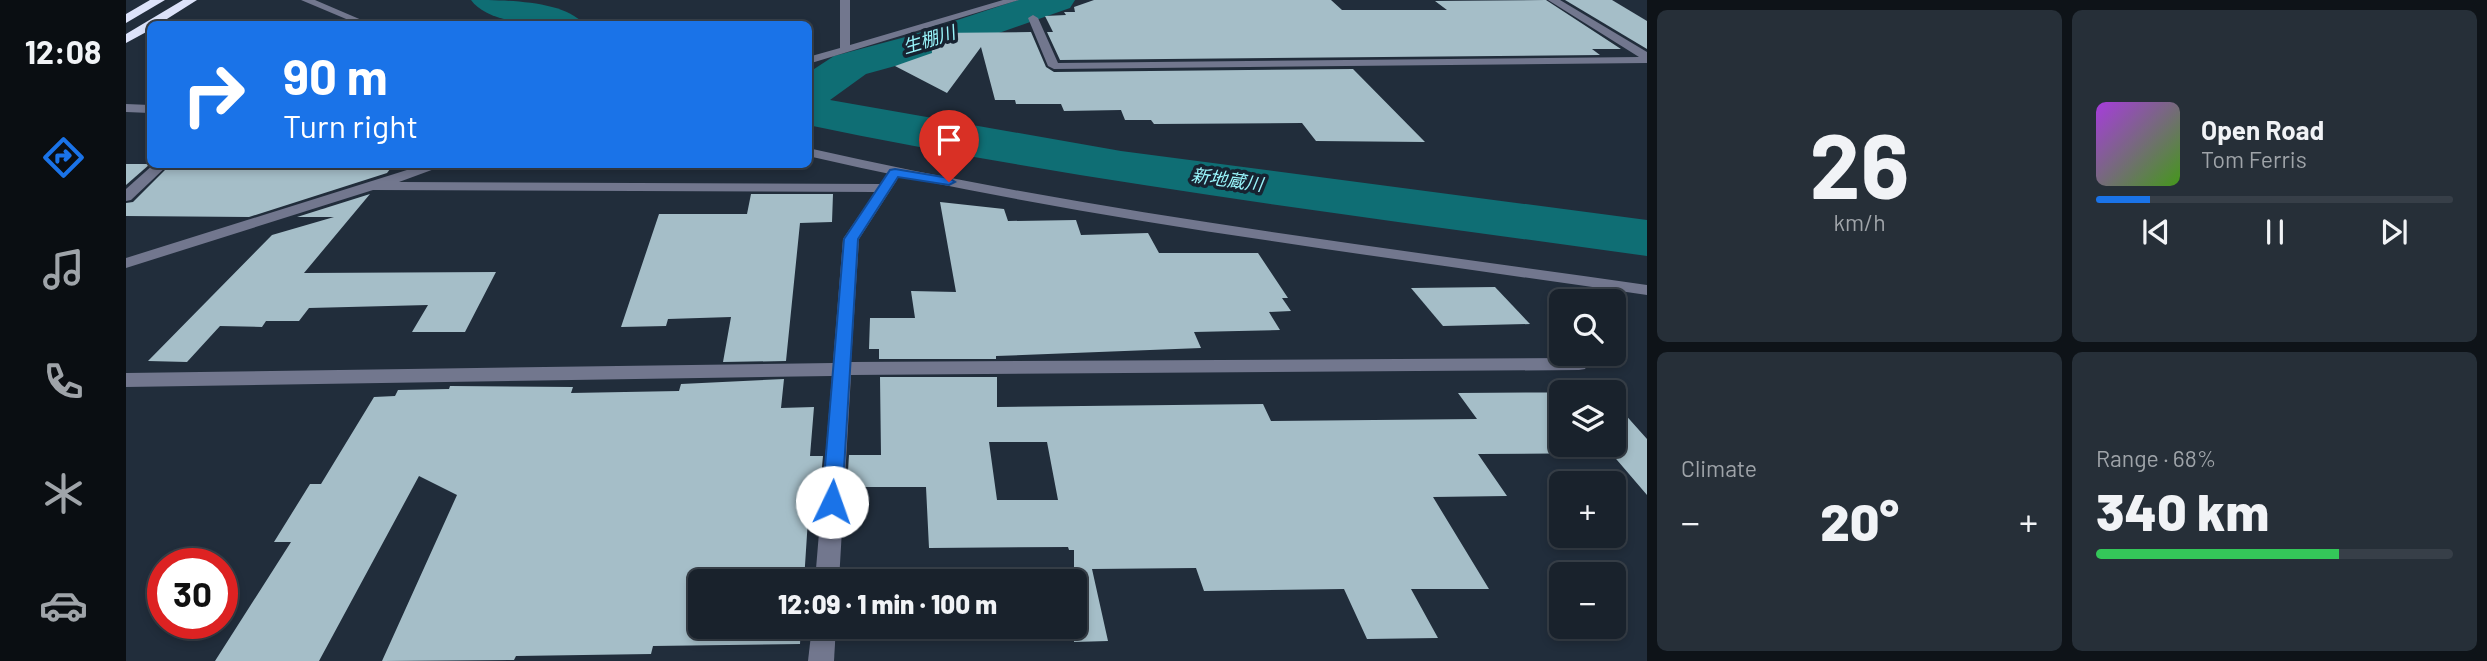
<!DOCTYPE html>
<meta charset="utf-8">
<style>
body{margin:0;font-family:Barlow,"Noto Sans JP",sans-serif;background:#262f38;color:#f1f3f6;height:100vh;display:flex;flex-direction:column;font-size:26px;white-space:nowrap}
*{box-sizing:border-box;margin:0}
p{font-size:23px;color:#9fa4a9}
.icon{flex:none;width:38px;height:38px;fill:none;stroke:currentColor;stroke-width:2;stroke-linecap:round;stroke-linejoin:round}
.map{position:relative;flex:1;overflow:hidden}
.side{display:flex;flex-direction:column;gap:10px;padding:10px;background:#0e1318;width:840px}
.side>*{flex:none}
.top-card{position:absolute;left:21px;top:21px;width:665px;height:147px;border-radius:10px;box-shadow:0 4px 10px #0003,0 0 0 2px #373f48;background:#1a73e8;color:#fff;overflow:hidden}
.fabs{position:absolute;left:1423px;top:289px;display:grid;gap:14px}
.fabs a{display:grid;place-items:center;width:77px;height:77px;border-radius:10px;background:#19222c;box-shadow:0 4px 10px #0003,0 0 0 2px #373f48;font-size:35px}
.speed{position:absolute;left:21px;top:548px;display:flex;gap:14px;font-size:35px;font-weight:700;text-align:center}
.speed>*{display:grid;place-content:center;width:91px;height:91px;border-radius:50%;background:#19222c;box-shadow:0 4px 10px #0003,0 0 0 2px #373f48;line-height:1}
.speed .limit{border:10px solid #d22;background:#fff;color:#111}
.pin{position:absolute;display:grid;place-items:center;width:60px;height:60px;color:#fff;margin:-72px -30px;border-radius:50% 50% 50% 0;rotate:-45deg;box-shadow:0 0 7px #0007}
.pin .icon{rotate:45deg}
.me{position:absolute;width:77px;margin:-38px;rotate:3deg;stroke-linejoin:round;filter:drop-shadow(0 0 5px #0008)}
.turn{display:flex;align-items:center;gap:24px;height:147px;padding:0 21px;font-size:32px}
.turn .icon{width:91px;height:91px;stroke-width:2.5}
.turn b{display:block;font-size:49px;line-height:60px}
.big{font-size:52px;font-weight:800;line-height:1.1}
.side .widget{flex:1;display:flex;flex-direction:column;justify-content:center;gap:10px;min-width:0;padding:0 24px;border-radius:10px;background:#262f38}
.side .dial{align-items:center;gap:0}
.dial b{font-size:91px;line-height:1}
.song{display:flex;align-items:center;gap:21px}
.cover{width:84px;height:84px;border-radius:10px;background:linear-gradient(135deg,hsl(280 70% 55%),hsl(100 70% 35%))}
.played{height:7px;border-radius:4px;background:linear-gradient(90deg,#1a73e8 15%,#373f48 15%)}
.keys{display:flex;justify-content:space-around;direction:ltr}
.heat{display:flex;justify-content:space-between;align-items:center;font-size:38px;direction:ltr}
.charge{height:10px;border-radius:5px;background:linear-gradient(90deg,#34c759 68%,#373f48 0)}
.side .tiles{flex:1;display:grid;gap:10px;grid-template-columns:repeat(2,1fr)}
.trip{position:absolute;left:562px;top:569px;width:399px;height:70px;border-radius:10px;background:#19222c;box-shadow:0 4px 10px #0003,0 0 0 2px #373f48;font-weight:800;line-height:70px;text-align:center}
main{display:flex;flex:1;min-height:0}
.tab-bar{display:flex;flex-direction:column;width:126px;justify-content:space-around;align-items:center;background:#0a0e12;color:#9fa4a9}
.tab-bar .icon{width:49px;height:49px}
.tab-bar .selected{color:#1a73e8}
.tab-bar b{font-size:32px;color:#f1f3f6}
.map>svg:first-child{display:block}
.lines{fill:none;stroke-linecap:round;stroke-linejoin:round}
.river{fill:#0f6e74;fill-rule:evenodd}
.building{fill:#a5bec8;fill-rule:evenodd}
.minor{fill:#72778e;fill-rule:evenodd}
.highway{fill:#dce2f9;fill-rule:evenodd}
.route{fill:#1a73e8;stroke:#114b97;stroke-width:2}
.labels{text-anchor:middle;stroke-width:7;stroke-linejoin:round;paint-order:stroke}
.far-water-label{font-size:18px;font-style:italic;fill:#99f5fb;stroke:#172331}
</style>
<main>
<nav class="tab-bar">
<b>12:08</b>
<svg class="icon selected" aria-label="directions" viewBox="0 0 24 24"><path d="M12 3l9 9-9 9-9-9zM9 14v-3h6M13 9l2 2-2 2"/></svg>
<svg class="icon" aria-label="music" viewBox="0 0 24 24"><path d="M9 18V5l10-2v13"/><circle cx="6" cy="18" r="3"/><circle cx="16" cy="16" r="3"/></svg>
<svg class="icon" aria-label="phone" viewBox="0 0 24 24"><path d="M5 4h4l2 5-3 2q2 4 5 5l2-3 5 2v4C11 20 4 13 5 4z"/></svg>
<svg class="icon" aria-label="climate" viewBox="0 0 24 24"><path d="M12 3v18M4 7l16 10M4 17L20 7"/></svg>
<svg class="icon" aria-label="car" viewBox="0 0 24 24"><path d="M5 17H2v-5l4-1 3-4h7l3 4 3 1v5h-3M9 17h6M6 11h13"/><circle cx="7" cy="17" r="2"/><circle cx="17" cy="17" r="2"/></svg>
</nav>
<div class="map">
<svg width="1521" height="661" viewBox="0 0 1521 661">
<rect width="100%" height="100%" fill="#212d3b"/>
<g class="lines">
<g class="river">
<path d="M345,0C375,0 439,0 457,24C428,27 363,26 345,0Z"/>
<path d="M892,0H949L944,8L813,54L740,74L704,100L995,151L1521,220V256C1241,217 960,183 682,125V73L708,56L783,36Z"/>
</g>
</g>
<g class="building">
<path d="M968,0H1205L1216,10H1321L1309,1L1420,0L1495,49H1466L1474,55L934,60L921,32H927L919,16L940,15L938,12H949L948,7Z"/>
<path d="M1439,0H1486L1521,21V49Z"/>
<path d="M905,32L920,67L928,72L1227,69L1299,142L1190,141L1176,123L1028,124L1025,120H999L995,110L938,111L935,104H890L889,100H869L855,47L821,93L769,66L806,53L804,33Z"/>
<path d="M0,164H24L0,185Z"/>
<path d="M45,164L222,168L225,164H268L261,173L123,217L0,216V203L7,202Z"/>
<path d="M244,194L178,273L370,272L339,332H286L302,305L183,308L173,321H140L136,327L94,326L61,362L22,361L146,235L208,217H171Z"/>
<path d="M625,194H707L706,222L674,223L660,361L597,362L605,317L542,319L540,326L495,327L533,214H621Z"/>
<path d="M814,202L878,209L882,221L950,220L955,235L1022,233L1033,253H1132L1162,298H1156L1165,311L1143,312L1154,330L1068,332L1075,348L870,356V359H753V349H743L744,318H789L785,291L830,292Z"/>
<path d="M1369,287L1404,324L1317,326L1285,288Z"/>
<path d="M754,377H871V407L1137,404L1145,421L1351,419L1332,393L1479,392H1435V444H1488V402L1521,439V495L1485,453L1352,454L1381,496L1307,497L1363,589H1285L1312,638L1241,639L1218,589L1078,591L1070,568L966,569L982,641L948,642V550H943L942,547L803,548L800,487H721L723,455H755ZM863,442H921L932,500H871Z"/>
<path d="M658,379L655,408L688,407L684,456H697L694,488H684L678,581H574V626H675L674,644L527,646L525,654L390,656L388,660L256,661L331,495L293,476L193,661H89L165,542H148L184,484H195L248,397L269,396L272,390L323,389L324,386L447,387L445,393L553,391L555,384Z"/>
</g>
<g class="lines">
<g class="minor">
<path d="M175,0H189L245,24H232Z"/>
<path d="M714,0H724V45L877,0H893L682,64V57L714,48Z"/>
<path d="M1422,0H1434L1521,52V63L928,69L922,66L902,18L907,15L912,18L932,63L1513,57Z"/>
<path d="M0,104L24,105V113L0,112Z"/>
<path d="M682,148C958,211 1241,245 1521,285V295C1241,254 958,220 682,156Z"/>
<path d="M28,164H43L5,200L0,201V189Z"/>
<path d="M300,164H322L273,182L754,184L759,177H769L771,180L733,239L725,362L1453,358L1459,359L1462,364L1459,369L1453,370L725,375L713,581H689L706,376L0,387V373L707,363L717,239L749,192L247,190L0,268V258Z"/>
<path d="M686,626H710L708,661H682Z"/>
</g>
<g class="highway">
<path d="M24,0H39L0,23V14Z"/>
<path d="M57,0H71L33,24H24V30L0,43V34Z"/>
</g>
</g>
<path class="route" d="M769,169L823,178L829,182L823,185L772,177L732,239L716,502L713,507L706,510L699,507L696,502L718,239L764,170Z"/>
<g class="labels">
<g class="far-water-label">
<text transform="translate(803 40) rotate(-17)" y="6">生棚川</text>
<text transform="translate(1101 180) rotate(8)" y="6">新地蔵川</text>
</g>
</g>
</svg>
<div class="fabs">
<a><svg class="icon" aria-label="search" viewBox="0 0 24 24"><circle cx="10" cy="10" r="6"/><path d="M15 15l6 6"/></svg></a>
<a><svg class="icon" aria-label="layers" viewBox="0 0 24 24"><path d="M12 4l9 5-9 5-9-5zM3 14l9 5 9-5"/></svg></a>
<a>+</a>
<a>−</a>
</div>
<div class="speed"><div class="limit">30</div></div>
<div class="pin" style="left:823px;top:182px;background:#d93025"><svg class="icon" aria-label="arrive" viewBox="0 0 24 24"><path d="M6 21V4h12l-3 4 3 4H6"/></svg></div>
<svg class="me" style="left:706px;top:502px" viewBox="-20 -20 40 40"><circle r="19" fill="#fff"/><path d="M0-13L10 11 0 6-10 11z" fill="#1a73e8"/></svg>
<div class="trip">12:09 · 1 min · 100 m</div>
<div class="top-card">
<div class="turn"><svg class="icon" aria-label="right" viewBox="0 0 24 24"><path d="M7 20v-9h11M14 6l5 5-5 5"/></svg><div><b>90 m</b>Turn right</div></div>
</div>
</div>
<section class="side">
<div class="tiles">
<div class="widget dial"><b>26</b><p>km/h</p></div>
<div class="widget">
<div class="song"><i class="cover"></i><div><b>Open Road</b><p>Tom Ferris</p></div></div>
<div class="played"></div>
<div class="keys"><svg class="icon" aria-label="previous" viewBox="0 0 24 24"><path d="M18 5L8 12l10 7zM5 5v14"/></svg><svg class="icon" aria-label="pause" viewBox="0 0 24 24"><path d="M8 5v14M16 5v14"/></svg><svg class="icon" aria-label="next" viewBox="0 0 24 24"><path d="M6 5l10 7-10 7zM19 5v14"/></svg></div>
</div>
<div class="widget"><p>Climate</p>
<div class="heat"><a>−</a><b class="big">20°</b><a>+</a></div>
</div>
<div class="widget"><p>Range · 68%</p><b class="big">340 km</b><div class="charge"></div></div>
</div>
</section>
</main>
